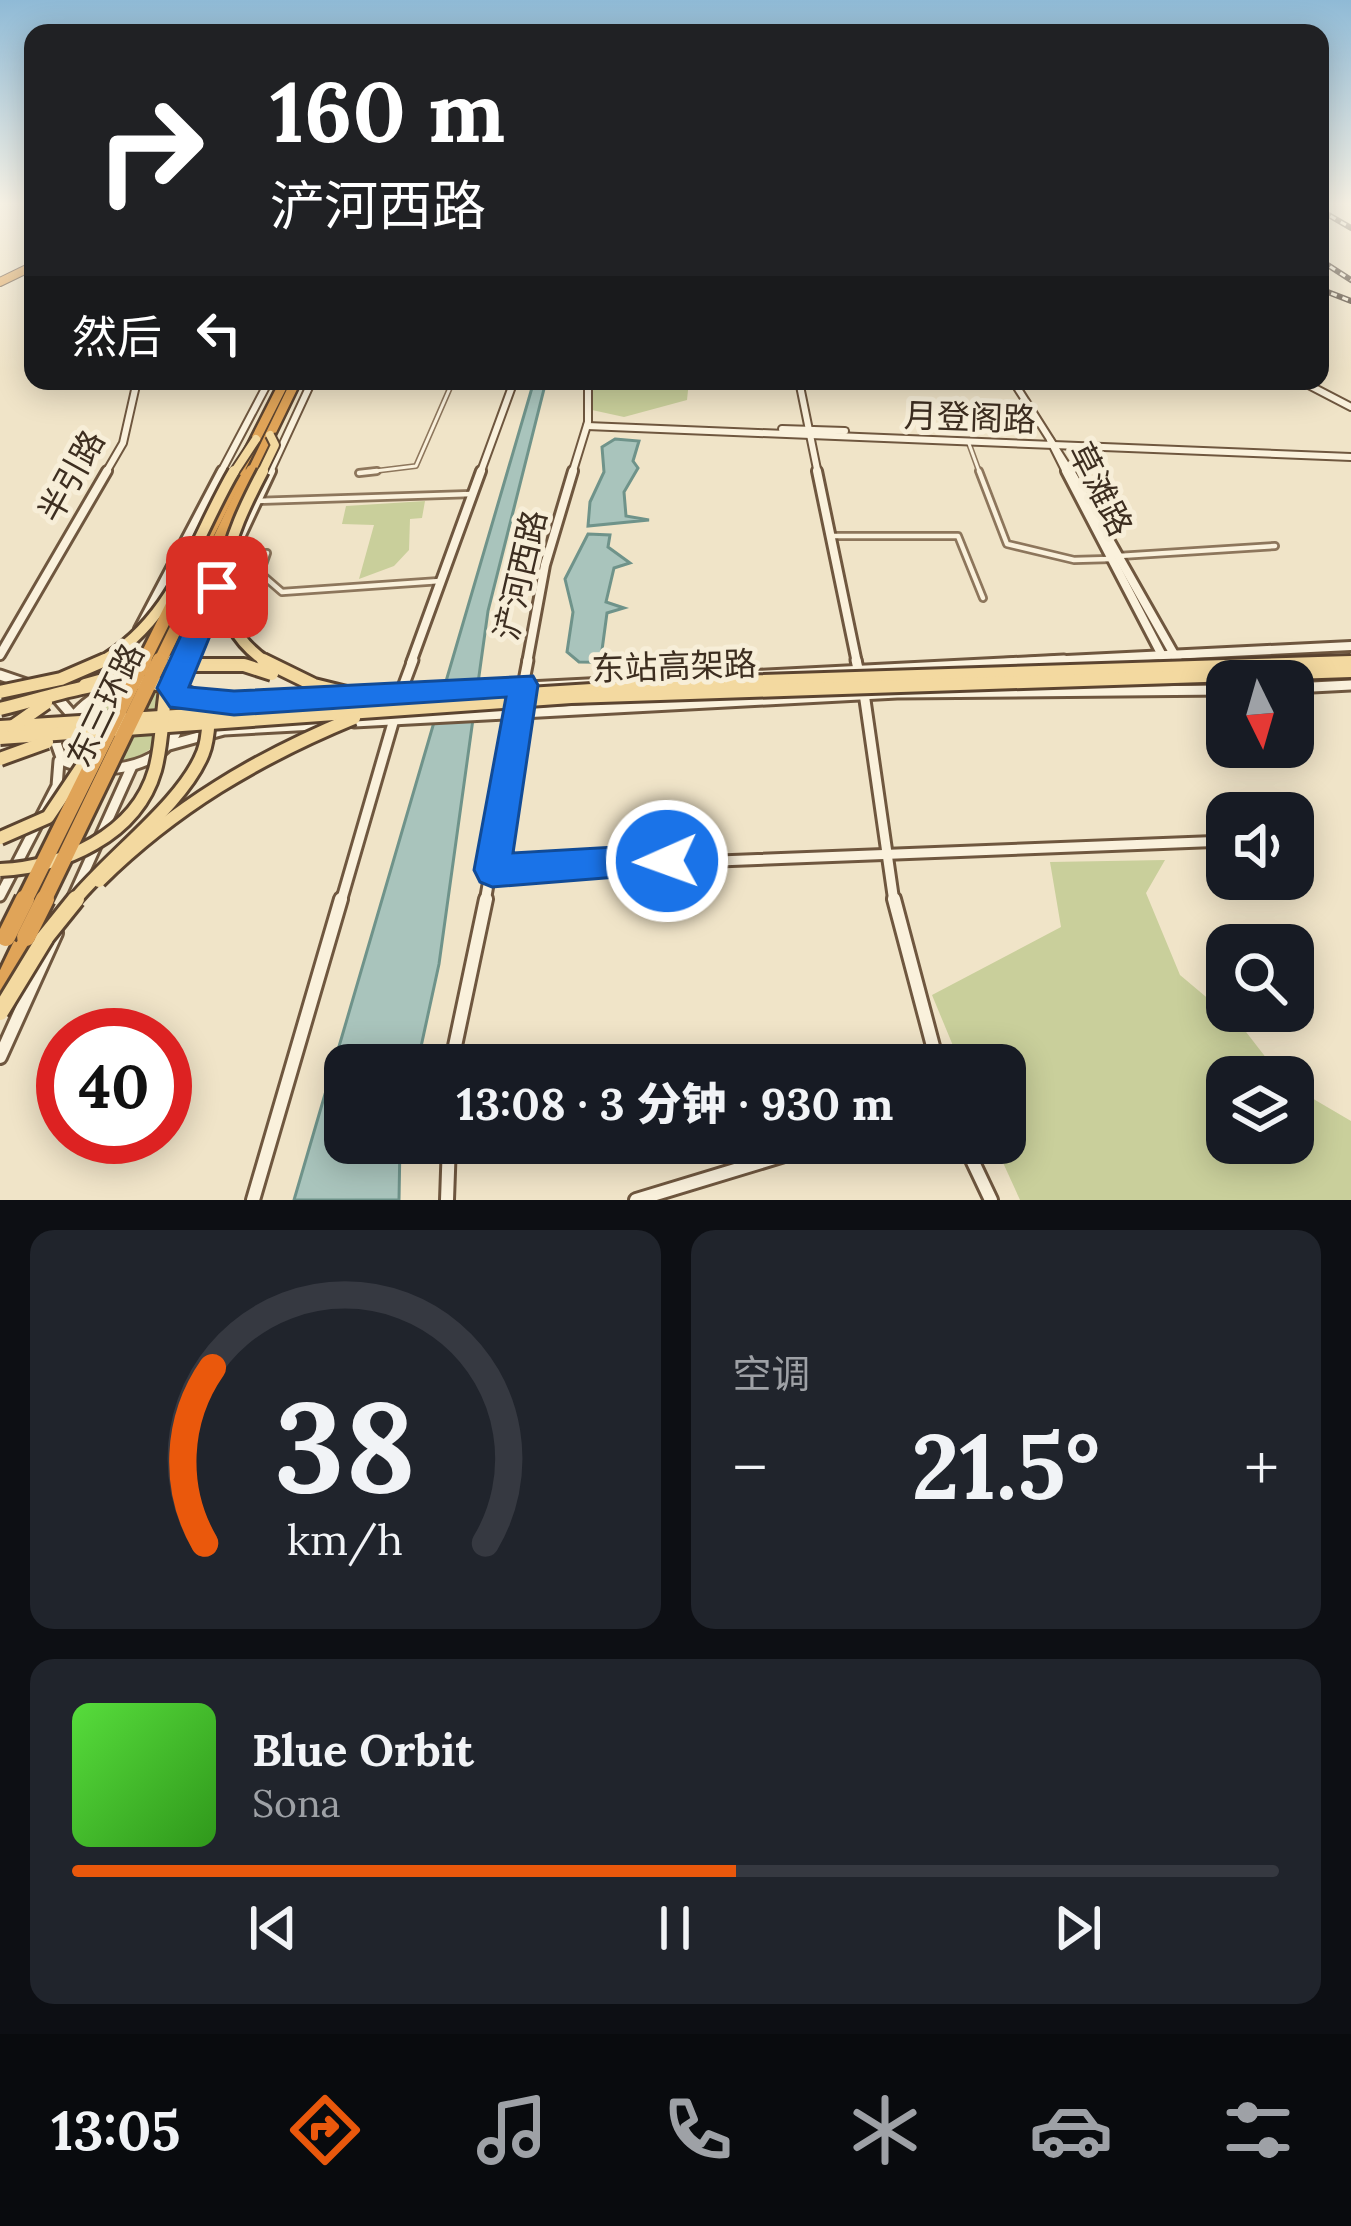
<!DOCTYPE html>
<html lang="zh">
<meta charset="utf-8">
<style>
body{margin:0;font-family:Lora,"Noto Sans SC",serif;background:#20242c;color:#f1f3f6;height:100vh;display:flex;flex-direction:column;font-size:45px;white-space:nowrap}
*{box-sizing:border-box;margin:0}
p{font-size:39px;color:#9ea1a6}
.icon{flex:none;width:66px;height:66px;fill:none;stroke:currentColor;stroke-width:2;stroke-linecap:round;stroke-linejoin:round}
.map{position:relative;height:1200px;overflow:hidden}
.side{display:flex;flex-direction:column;gap:30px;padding:30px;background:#0d0f14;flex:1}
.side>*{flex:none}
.guide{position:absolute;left:24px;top:24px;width:1305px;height:366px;border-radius:24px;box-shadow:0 6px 30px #0003;background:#202124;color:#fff;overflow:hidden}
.needle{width:78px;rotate:175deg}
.tools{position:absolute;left:1206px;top:660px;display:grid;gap:24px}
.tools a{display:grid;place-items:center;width:108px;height:108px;border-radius:24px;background:#171b24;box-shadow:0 6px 30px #0003;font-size:60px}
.speed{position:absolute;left:36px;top:1008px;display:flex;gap:24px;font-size:60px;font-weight:700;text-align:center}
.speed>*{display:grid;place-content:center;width:156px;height:156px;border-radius:50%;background:#171b24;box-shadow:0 6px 30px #0003;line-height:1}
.speed .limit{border:18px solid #d22;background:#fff;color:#111}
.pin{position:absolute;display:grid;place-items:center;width:102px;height:102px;color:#fff;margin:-51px;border-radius:24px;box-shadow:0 6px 18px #0006}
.me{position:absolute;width:132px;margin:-66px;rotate:268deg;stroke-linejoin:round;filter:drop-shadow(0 0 9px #0008)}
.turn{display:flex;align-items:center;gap:42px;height:252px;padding:0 48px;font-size:54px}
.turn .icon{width:156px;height:156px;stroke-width:2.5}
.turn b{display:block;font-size:84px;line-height:102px}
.then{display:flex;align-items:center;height:114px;padding:0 48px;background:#0003;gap:24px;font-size:45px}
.big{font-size:90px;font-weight:800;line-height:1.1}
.side .tile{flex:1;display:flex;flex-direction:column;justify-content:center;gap:18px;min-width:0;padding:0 42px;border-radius:24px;background:#20242c}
.side .dial{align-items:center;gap:0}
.dial svg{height:312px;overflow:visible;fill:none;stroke:#363941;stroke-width:7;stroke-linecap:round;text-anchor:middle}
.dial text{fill:#f1f3f6;stroke:none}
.song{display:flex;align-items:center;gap:36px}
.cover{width:144px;height:144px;border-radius:18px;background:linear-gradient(135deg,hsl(110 70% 55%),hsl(110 70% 35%))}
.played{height:12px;border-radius:6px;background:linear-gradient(90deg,#ea580c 55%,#363941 55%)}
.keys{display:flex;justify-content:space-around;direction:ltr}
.heat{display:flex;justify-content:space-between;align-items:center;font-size:66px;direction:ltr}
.side .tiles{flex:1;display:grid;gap:30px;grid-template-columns:1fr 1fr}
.tile:last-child{grid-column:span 2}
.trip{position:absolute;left:324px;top:1044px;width:702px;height:120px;border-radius:24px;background:#171b24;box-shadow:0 6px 30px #0003;font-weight:800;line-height:120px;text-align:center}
.menu{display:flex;height:192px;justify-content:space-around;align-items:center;background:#090b0e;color:#9ea1a6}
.menu .icon{width:84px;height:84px}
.menu .current{color:#ea580c}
.menu b{font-size:54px;color:#f1f3f6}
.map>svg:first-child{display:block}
.green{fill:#c9cf9b}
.water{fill:#a9c4bc;stroke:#6f938a;stroke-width:3}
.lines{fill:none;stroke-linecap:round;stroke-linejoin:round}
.street-far1-casing{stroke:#8d765c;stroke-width:6}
.street-casing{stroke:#8d765c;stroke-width:10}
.secondary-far3-casing{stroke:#6f573f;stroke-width:10}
.secondary-far2-casing{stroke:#6f573f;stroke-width:14}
.secondary-far1-casing{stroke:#6f573f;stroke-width:15}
.secondary-casing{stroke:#6f573f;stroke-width:18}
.highway-far3-casing{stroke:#5b4430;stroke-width:10}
.highway-far2-casing{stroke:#5b4430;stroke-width:14}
.highway-far1-casing{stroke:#5b4430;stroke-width:18}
.highway-casing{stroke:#5b4430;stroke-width:24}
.street-far1{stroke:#faf1dc;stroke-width:3}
.street{stroke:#faf1dc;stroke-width:4.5}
.secondary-far3{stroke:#faf1dc;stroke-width:6}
.secondary-far2{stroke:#faf1dc;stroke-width:8}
.secondary-far1{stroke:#faf1dc;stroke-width:9}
.secondary{stroke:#faf1dc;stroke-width:12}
.highway-far3{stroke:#e0a458;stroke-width:8}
.highway-far2{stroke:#e0a458;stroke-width:9}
.highway-far1{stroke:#e0a458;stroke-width:12}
.highway{stroke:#e0a458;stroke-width:18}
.rail-casing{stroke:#3d2e20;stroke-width:6}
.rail{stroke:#f7eed8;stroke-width:3;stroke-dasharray:6;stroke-linecap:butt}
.primary-bridge-far3-casing{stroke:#5b4430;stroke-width:12;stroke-linecap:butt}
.primary-bridge-far2-casing{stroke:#5b4430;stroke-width:16;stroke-linecap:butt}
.primary-bridge-far1-casing{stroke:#5b4430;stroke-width:18;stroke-linecap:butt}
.primary-bridge-casing{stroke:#5b4430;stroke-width:22;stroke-linecap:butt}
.highway-bridge-far2-casing{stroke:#5b4430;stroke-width:18;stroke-linecap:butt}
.highway-bridge-far1-casing{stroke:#5b4430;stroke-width:21;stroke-linecap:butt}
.highway-bridge-casing{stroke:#5b4430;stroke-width:24;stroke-linecap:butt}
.primary-bridge-far3{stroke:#f3d9a0;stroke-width:8}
.primary-bridge-far2{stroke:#f3d9a0;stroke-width:10}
.primary-bridge-far1{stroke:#f3d9a0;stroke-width:12}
.primary-bridge{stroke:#f3d9a0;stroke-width:16}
.highway-bridge-far2{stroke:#e0a458;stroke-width:12}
.highway-bridge-far1{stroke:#e0a458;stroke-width:15}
.highway-bridge{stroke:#e0a458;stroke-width:18}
.route{fill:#1a73e8;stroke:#114b97;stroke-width:3}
.labels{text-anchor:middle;stroke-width:10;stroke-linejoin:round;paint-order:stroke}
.street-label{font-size:33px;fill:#3d2e20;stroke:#f7eed8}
</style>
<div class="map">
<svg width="1351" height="1200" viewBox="0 0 1351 1200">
<rect width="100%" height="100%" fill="#f0e4c8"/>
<g class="green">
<path d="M592,381H689L687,400L624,417L592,410Z"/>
<path d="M425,501L422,518L410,519L409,550L394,566L359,579L374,525L342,524L346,506Z"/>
<path d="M156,689L174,701L176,712C166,752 112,779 75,757L71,734C90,699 119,691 156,689Z"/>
<path d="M1165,860L1146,893L1180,975L1243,1028L1281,1077H1227V1143H1293V1087L1351,1121V1200H1020L994,1143H1005V1065H961L932,995L1061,927L1050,862Z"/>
</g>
<g class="water">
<path d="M534,381H546L488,611L439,964L417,1065H345V1143H400L399,1200H294Z"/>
<path d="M615,439L639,441L633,461L638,468L624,492L626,516L649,520L588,526L590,502L604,472L602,447Z"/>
<path d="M588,534L610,535L608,547L630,563L614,568L606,602L624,608L607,613L602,650L616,659L649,663L579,662L567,652L573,612L565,579Z"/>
</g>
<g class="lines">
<g class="street-far1-casing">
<g id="street-far1">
<path d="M968,441L980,474"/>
<path d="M359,473L416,466L453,381"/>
</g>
</g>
<g class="street-casing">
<g id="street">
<path d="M979,471L1007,544L1074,560L1110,559"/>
<path d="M359,473L377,471"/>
<path d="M256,501L472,494"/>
<path d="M831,536H958L983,598"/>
<path d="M232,555L267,553L260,573L282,592L440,581"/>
<path d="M1119,556L1275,546"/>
</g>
</g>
<g class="secondary-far3-casing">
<g id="secondary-far3">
<path d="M799,381L818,474"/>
<path d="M1013,381L1072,474"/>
<path d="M1301,381L1351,407"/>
<path d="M587,426L1351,457"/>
<path d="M782,429L845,431"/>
<path d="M1050,440L1067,474"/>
<path d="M105,474L123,443L137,381"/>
<path d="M220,474L269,381"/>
<path d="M269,474L312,381"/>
<path d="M480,474L514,381"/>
<path d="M572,474L588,422V381"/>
</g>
</g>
<g class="secondary-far2-casing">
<g id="secondary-far2">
<path d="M817,471L857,663"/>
<path d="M1066,471L1166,663"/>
<path d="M1070,471L1179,663"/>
<path d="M234,550L271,471"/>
<path d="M139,629L222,471"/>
<path d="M0,655L107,471"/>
<path d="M122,663L132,642"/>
<path d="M183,663L222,575"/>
<path d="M411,663L481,471"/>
<path d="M527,663L545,565L573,471"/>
<path d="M1004,663L1351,646"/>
</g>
</g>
<g class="secondary-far1-casing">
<g id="secondary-far1">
<path d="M856,660L859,673"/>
<path d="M1164,660L1169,670"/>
<path d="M1177,660L1182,669"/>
<path d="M0,675L53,693L72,715"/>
<path d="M115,677L123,660"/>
<path d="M143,682L172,688L180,699C179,707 181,720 178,728C162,771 97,777 62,760L56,743C76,705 100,688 143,682Z"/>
<path d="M523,686L528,660"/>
<path d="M172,687L184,660"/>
<path d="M1293,688L1351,685"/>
<path d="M864,693L894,902"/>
<path d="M370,695L1064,660"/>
<path d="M400,695L413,660"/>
<path d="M208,701L343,696"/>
<path d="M354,722L897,693L1227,690"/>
<path d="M162,747L224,730L333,724"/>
<path d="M492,870L1227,841"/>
<path d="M0,896L57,786L59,761"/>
<path d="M73,897L132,766"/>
<path d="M341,902L395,716"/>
<path d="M485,902L519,707"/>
</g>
</g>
<g class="secondary-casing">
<g id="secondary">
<path d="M894,899L938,1065"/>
<path d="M0,1057L56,933"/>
<path d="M451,1065L486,899"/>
<path d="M964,1143L991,1200"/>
<path d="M253,1200L341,899"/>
<path d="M447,1200L449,1143"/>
<path d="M636,1200L824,1143"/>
</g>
</g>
<g class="highway-far3-casing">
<path id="highway-far3" d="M0,282L33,266"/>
</g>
<g class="highway-far2-casing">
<g id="highway-far2">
<path d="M238,474L285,381"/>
<path d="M251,474L296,381"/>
</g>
</g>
<g class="highway-far1-casing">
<g id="highway-far1">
<path d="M186,577L240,471"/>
<path d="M201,577L252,471"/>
</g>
</g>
<g class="highway-casing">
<path id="highway" d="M0,991L26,937"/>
</g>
<use href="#street-far1" class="street-far1"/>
<use href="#street" class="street"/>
<use href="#secondary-far3" class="secondary-far3"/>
<use href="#secondary-far2" class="secondary-far2"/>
<use href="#secondary-far1" class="secondary-far1"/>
<use href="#secondary" class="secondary"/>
<use href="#highway-far3" class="highway-far3"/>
<use href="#highway-far2" class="highway-far2"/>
<use href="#highway-far1" class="highway-far1"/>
<use href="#highway" class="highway"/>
<g class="rail-casing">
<g id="rail">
<path d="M1320,210L1351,228"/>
<path d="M1320,260L1351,280"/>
<path d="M1320,289L1351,301"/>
</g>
</g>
<use href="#rail" class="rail"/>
<g class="primary-bridge-far3-casing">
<g id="primary-bridge-far3">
<path d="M233,474L256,439"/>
<path d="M261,474L275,445L270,435"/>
</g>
</g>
<g class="primary-bridge-far2-casing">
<g id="primary-bridge-far2">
<path d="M263,471C230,534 192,614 268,663"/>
<path d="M99,663C175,621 193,541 234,471"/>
<path d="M173,663L225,557"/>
<path d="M1310,663L1351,662"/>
</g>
</g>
<g class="primary-bridge-far1-casing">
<g id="primary-bridge-far1">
<path d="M263,660L314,685L371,699"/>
<path d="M172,665H244L272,674"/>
<path d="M85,685L142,669"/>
<path d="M0,692L61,679L105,660"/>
<path d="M0,709C71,692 145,659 210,706C208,721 209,739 203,753C183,804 110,856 73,902"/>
<path d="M0,727L703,683L1351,662"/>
<path d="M12,727L46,703"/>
<path d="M0,738L571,697L1351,671"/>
<path d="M0,759L47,742"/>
<path d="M0,838L48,817L91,753"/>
<path d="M0,870C63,867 136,836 155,770C165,734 160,696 174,660"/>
<path d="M99,881C174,807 257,758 354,718"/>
</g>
</g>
<g class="primary-bridge-casing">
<g id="primary-bridge">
<path d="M43,940L76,899"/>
<path d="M0,1012L45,938"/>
</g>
</g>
<g class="highway-bridge-far2-casing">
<g id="highway-bridge-far2">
<path d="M143,663L186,577"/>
<path d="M159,663L201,577"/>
</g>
</g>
<g class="highway-bridge-far1-casing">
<g id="highway-bridge-far1">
<path d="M24,902L144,660"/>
<path d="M43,902L160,660"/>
</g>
</g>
<g class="highway-bridge-casing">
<g id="highway-bridge">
<path d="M6,937L25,899"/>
<path d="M26,937L45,899"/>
</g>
</g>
<use href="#primary-bridge-far3" class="primary-bridge-far3"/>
<use href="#primary-bridge-far2" class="primary-bridge-far2"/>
<use href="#primary-bridge-far1" class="primary-bridge-far1"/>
<use href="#primary-bridge" class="primary-bridge"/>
<use href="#highway-bridge-far2" class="highway-bridge-far2"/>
<use href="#highway-bridge-far1" class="highway-bridge-far1"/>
<use href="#highway-bridge" class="highway-bridge"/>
</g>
<linearGradient id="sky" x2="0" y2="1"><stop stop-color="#8fbad6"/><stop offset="0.55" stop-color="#f8f3e6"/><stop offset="1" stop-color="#f8f3e6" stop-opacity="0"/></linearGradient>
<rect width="1351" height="370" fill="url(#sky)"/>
<path class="route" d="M217,578L230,587L189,687L234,691L533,676L538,685L513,853L667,844L679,849L684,861L679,872L492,887L480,882L474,870L506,697L234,715L170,707L157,688L203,587Z"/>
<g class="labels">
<g class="street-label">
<text transform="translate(970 417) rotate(2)" y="12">月登阁路</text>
<text transform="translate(71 476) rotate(-61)" y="12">半引路</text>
<text transform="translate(1101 489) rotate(63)" y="12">草滩路</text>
<text transform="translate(520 575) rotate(-77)" y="12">浐河西路</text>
<text transform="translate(674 666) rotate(-2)" y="12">东站高架路</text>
<text transform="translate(105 705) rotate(-64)" y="12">东三环路</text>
</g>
</g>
</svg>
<div class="tools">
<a><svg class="needle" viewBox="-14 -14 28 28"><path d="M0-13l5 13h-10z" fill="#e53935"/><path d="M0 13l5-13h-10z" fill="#9ea1a6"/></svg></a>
<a><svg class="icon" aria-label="sound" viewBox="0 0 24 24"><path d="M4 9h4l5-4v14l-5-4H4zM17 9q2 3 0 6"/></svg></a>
<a><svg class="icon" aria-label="search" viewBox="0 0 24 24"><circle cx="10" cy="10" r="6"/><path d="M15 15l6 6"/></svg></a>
<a><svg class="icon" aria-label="layers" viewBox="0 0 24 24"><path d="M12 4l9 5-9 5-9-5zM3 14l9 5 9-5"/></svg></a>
</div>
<div class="speed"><div class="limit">40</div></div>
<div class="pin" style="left:217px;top:587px;background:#d93025"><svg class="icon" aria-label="arrive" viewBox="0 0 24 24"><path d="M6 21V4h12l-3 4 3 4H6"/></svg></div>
<svg class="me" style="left:667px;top:861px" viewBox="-20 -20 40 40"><circle r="17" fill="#1a73e8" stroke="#fff" stroke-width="3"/><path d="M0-11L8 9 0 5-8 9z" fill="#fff"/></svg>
<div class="trip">13:08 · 3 分钟 · 930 m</div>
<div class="guide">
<div class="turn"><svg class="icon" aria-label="right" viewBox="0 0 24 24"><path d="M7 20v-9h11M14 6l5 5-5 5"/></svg><div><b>160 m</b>浐河西路</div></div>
<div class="then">然后<svg class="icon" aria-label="left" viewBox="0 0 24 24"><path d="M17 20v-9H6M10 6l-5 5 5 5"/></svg></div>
</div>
</div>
<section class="side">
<div class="tiles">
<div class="tile dial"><svg viewBox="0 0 100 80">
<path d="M14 69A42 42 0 1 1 86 69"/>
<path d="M14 69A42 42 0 0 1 16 24" stroke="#ea580c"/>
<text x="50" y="56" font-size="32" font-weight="700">38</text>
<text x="50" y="72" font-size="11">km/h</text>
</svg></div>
<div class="tile"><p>空调</p>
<div class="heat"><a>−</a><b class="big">21.5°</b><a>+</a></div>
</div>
<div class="tile">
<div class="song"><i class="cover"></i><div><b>Blue Orbit</b><p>Sona</p></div></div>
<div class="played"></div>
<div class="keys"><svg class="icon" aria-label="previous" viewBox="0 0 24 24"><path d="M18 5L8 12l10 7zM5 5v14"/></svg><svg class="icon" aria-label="pause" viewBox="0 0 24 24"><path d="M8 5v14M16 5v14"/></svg><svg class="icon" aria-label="next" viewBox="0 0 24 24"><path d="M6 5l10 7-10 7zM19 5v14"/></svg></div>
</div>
</div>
</section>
<nav class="menu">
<b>13:05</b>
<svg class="icon current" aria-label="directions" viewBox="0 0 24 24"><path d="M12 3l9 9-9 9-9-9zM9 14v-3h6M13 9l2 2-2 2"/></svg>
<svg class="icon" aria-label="music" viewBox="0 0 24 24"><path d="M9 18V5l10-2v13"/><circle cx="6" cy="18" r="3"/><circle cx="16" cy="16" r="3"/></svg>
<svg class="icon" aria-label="phone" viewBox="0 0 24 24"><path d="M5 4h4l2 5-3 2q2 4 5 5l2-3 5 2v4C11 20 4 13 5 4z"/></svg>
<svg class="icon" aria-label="climate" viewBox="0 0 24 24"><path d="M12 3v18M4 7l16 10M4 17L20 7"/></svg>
<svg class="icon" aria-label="car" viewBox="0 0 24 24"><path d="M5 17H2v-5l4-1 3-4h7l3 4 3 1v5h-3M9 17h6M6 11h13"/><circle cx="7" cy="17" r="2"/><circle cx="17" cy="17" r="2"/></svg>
<svg class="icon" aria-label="filters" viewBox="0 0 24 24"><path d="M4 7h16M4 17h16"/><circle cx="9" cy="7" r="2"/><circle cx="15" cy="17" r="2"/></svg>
</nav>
